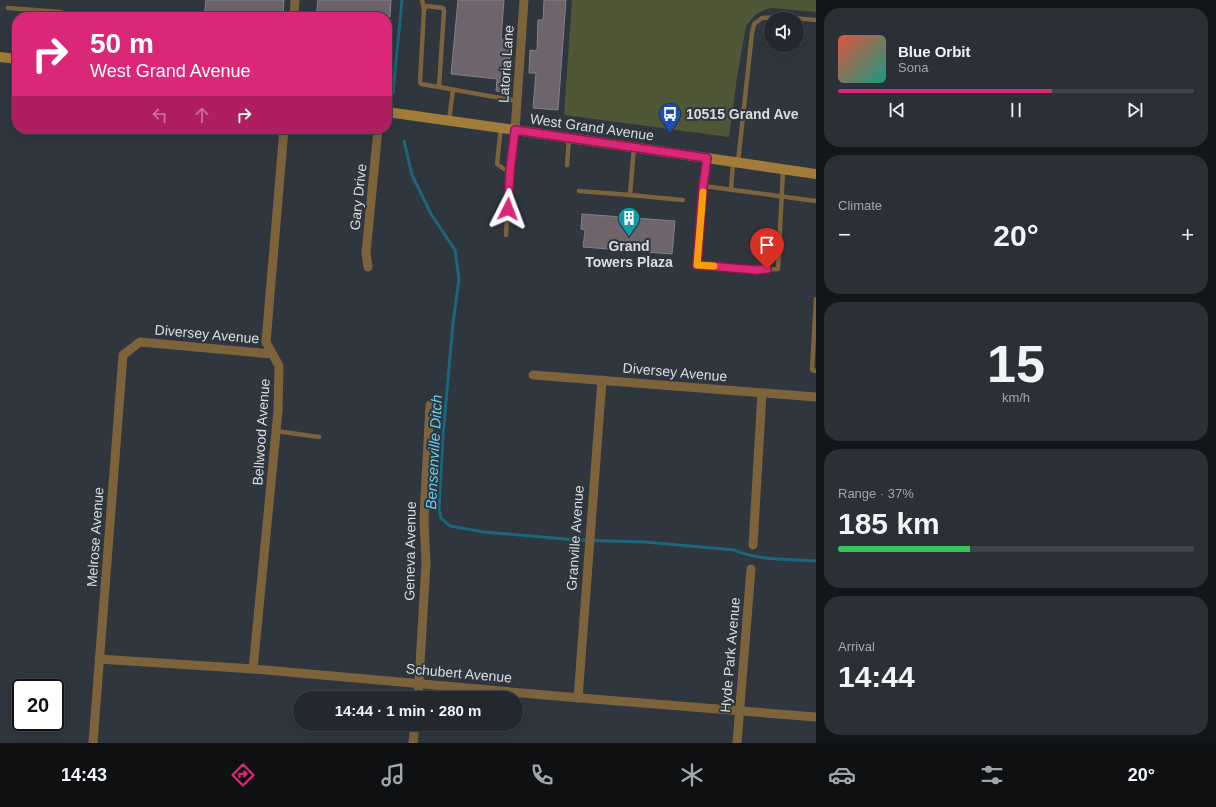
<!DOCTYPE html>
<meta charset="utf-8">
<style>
body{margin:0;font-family:Helvetica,sans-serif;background:#2b3036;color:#f1f3f6;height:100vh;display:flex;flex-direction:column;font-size:15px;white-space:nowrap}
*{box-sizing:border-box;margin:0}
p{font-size:13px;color:#a3a6aa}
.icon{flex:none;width:22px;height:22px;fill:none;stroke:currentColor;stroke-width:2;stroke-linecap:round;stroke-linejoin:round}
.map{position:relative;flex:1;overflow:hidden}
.drawer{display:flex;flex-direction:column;gap:8px;padding:8px;background:#131619;width:400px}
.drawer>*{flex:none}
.top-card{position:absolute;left:12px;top:12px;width:380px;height:122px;border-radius:16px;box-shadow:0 4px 16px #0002,0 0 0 1px #40444a;background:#db2777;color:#fff;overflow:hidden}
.tools{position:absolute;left:764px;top:12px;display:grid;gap:8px}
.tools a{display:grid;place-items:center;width:40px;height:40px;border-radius:50%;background:#23282e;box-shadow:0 4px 16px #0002,0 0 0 1px #40444a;font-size:20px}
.speed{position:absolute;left:12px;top:679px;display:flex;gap:8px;font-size:20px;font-weight:700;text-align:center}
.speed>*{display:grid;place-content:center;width:52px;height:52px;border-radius:50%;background:#23282e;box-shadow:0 4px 16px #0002,0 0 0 1px #40444a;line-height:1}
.speed .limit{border:2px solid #111;border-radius:6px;background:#fff;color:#111}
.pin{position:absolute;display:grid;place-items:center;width:34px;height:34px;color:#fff;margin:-41px -17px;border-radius:50% 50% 50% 0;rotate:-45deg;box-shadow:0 0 4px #0007}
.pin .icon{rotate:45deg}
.me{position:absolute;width:44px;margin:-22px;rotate:3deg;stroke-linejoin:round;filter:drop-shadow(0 0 3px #0008)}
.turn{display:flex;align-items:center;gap:14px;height:84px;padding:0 12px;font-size:18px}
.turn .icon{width:52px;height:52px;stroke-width:2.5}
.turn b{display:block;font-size:28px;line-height:34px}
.lanes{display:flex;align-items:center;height:38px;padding:0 12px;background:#0003;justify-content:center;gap:20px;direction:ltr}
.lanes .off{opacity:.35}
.big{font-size:30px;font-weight:700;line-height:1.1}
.drawer .card{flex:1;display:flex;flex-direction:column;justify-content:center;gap:6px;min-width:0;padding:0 14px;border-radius:16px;background:#2b3036}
.drawer .dial{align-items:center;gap:0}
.dial b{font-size:52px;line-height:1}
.song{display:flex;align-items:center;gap:12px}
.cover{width:48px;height:48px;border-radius:6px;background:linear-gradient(135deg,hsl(10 70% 55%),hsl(170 70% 35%))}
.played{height:4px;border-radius:2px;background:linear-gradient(90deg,#db2777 60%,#40444a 60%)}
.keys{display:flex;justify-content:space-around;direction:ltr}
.heat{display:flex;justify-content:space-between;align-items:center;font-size:22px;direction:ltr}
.charge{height:6px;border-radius:3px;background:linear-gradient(90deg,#34c759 37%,#40444a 0)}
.trip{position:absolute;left:293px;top:691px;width:230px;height:40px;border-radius:20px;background:#23282e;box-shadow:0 4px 16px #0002,0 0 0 1px #40444a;font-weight:700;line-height:40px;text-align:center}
.tab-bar{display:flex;height:64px;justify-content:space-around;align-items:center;background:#0e1012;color:#a3a6aa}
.tab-bar .icon{width:28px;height:28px}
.tab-bar .active{color:#db2777}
.tab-bar b{font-size:18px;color:#f1f3f6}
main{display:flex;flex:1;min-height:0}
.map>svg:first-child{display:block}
.green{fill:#4f5737}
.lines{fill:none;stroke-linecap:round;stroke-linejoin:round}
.stream{stroke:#19667e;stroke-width:3}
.building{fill:#6d646c;stroke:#887f87}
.service{stroke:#7c633c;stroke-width:4.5}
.minor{stroke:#7c633c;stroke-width:9}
.secondary{stroke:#a27c3b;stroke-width:10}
.route-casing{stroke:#8e194d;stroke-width:10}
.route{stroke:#db2777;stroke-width:7}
.slow{stroke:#f59e0b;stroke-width:7}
.labels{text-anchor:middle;stroke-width:4;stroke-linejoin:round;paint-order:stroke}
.street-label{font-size:14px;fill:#dadee3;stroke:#2f363d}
.poi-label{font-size:14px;font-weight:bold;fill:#dadee3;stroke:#2f363d;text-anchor:start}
.water-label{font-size:15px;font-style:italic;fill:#64cef3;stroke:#2f363d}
</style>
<main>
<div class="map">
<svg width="816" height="743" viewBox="0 0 816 743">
<rect width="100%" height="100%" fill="#2f363d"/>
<path class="green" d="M572,0H816V12L770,8L756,14L746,26L737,78L729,137L564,115Z"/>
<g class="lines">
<g class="stream">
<path d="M393,93L402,0"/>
<path d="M404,141L412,175L431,214L455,250L459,279L453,323L443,435L439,509L441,518L450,526L484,532L577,540L645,542L734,550C759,561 789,559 816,561"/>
</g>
</g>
<g class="building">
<path d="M206,0H284L283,17H204Z"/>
<path d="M318,0H391L390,17H316Z"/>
<path d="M458,0H504L501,39L511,40L508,92L496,91L497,79L451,74Z"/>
<path d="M544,0H566L558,110L533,108L536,73H529L530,50L537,51L538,20H543Z"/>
<path d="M582,214L675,221L672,254L583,247L585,230L581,229Z"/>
</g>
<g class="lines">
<g class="service">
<path d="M422,0L424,9"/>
<path d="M8,8L61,12L72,17"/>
<path d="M439,87L421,84L420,82L424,9L427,6L443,8L444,11L439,87L517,101"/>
<path d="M449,120L453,90"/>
<path d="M501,127L497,164L504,169L510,170L515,130"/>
<path d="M707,158L703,186L816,201"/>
<path d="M738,162L752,33L754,24L762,18L779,17L816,20"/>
<path d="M567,165L569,138"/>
<path d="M703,186L697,265L756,270L778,269L783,170"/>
<path d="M731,190L733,162"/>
<path d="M579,191L630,195L634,147"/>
<path d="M630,195L683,200"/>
<path d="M506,235L510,170"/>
<path d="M816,299L812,370L816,371"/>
<path d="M276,431L319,437"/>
</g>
<g class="minor">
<path d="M294,17L295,0"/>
<path d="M515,130L524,0"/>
<path d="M368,267L366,253L378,129"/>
<path d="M533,375L816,397"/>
<path d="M753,545L762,393"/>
<path d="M99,659L253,669L568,697L816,717"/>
<path d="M253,669L278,411L279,366L266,342L284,129"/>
<path d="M418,698L426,563L424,521L425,497L430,405"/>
<path d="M578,698L602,380"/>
<path d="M93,743L123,355L140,342L272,354"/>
<path d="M413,743L415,724"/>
<path d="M737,743L751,569"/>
</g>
<g class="secondary">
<path d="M0,57L17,59"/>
<path d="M387,112L515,130L816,174"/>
</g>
</g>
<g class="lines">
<g class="route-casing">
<path id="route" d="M508,209L510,170L515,130L707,158L703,186L697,265L756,270L767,269"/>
</g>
<use href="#route" class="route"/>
<path class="slow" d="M703,192L697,265L714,266"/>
</g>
<defs>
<g id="bus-pin" transform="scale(1.15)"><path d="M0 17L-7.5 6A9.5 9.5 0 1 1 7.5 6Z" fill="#1a4fb4" stroke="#2f363d"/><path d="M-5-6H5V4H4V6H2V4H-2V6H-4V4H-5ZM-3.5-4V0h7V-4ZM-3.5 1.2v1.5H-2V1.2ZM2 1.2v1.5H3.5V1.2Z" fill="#fff"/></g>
<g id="building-pin" transform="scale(1.15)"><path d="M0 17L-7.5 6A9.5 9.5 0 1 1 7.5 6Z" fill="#0f9aa8" stroke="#2f363d"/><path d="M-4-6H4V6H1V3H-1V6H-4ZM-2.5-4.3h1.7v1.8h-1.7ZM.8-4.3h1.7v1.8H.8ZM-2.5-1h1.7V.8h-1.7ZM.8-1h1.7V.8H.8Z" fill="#fff"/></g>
</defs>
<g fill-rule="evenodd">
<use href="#bus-pin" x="670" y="114"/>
<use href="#building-pin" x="629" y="218"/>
</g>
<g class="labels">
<g class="street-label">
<text transform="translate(506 64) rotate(-86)" y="5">Latoria Lane</text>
<text transform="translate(592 127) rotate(8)" y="5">West Grand Avenue</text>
<text transform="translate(358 197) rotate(-84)" y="5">Gary Drive</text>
<text transform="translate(207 334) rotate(5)" y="5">Diversey Avenue</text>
<text transform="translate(675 372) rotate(5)" y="5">Diversey Avenue</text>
<text transform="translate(261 432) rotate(-86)" y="5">Bellwood Avenue</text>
<text transform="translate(95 537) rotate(-86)" y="5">Melrose Avenue</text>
<text transform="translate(575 538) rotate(-86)" y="5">Granville Avenue</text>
<text transform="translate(410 551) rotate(-89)" y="5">Geneva Avenue</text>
<text transform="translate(730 655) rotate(-85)" y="5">Hyde Park Avenue</text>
<text transform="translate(459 673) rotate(5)" y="5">Schubert Avenue</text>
</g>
<g class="poi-label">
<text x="686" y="119">10515 Grand Ave</text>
<text x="629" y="251" text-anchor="middle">Grand<tspan x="629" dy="16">Towers Plaza</tspan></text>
</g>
<g class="water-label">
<text transform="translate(434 452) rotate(-87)" y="5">Bensenville Ditch</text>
</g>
</g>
</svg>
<div class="tools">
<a><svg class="icon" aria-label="sound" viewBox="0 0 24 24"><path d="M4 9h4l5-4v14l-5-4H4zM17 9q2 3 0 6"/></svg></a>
</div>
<div class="speed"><div class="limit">20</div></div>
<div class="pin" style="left:767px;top:269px;background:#d93025"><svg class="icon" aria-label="arrive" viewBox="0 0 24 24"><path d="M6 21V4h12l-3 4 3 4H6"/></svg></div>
<svg class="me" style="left:508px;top:209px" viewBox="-20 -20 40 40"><path d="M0-17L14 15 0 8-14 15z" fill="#db2777" stroke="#fff" stroke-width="4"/></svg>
<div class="trip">14:44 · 1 min · 280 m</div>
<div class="top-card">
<div class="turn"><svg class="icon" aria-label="right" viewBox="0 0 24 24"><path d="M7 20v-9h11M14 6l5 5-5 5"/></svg><div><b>50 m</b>West Grand Avenue</div></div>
<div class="lanes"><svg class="icon off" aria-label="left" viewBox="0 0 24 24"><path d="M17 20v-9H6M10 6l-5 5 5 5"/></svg><svg class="icon off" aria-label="ahead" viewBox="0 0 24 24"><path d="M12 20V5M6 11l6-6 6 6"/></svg><svg class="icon" aria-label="right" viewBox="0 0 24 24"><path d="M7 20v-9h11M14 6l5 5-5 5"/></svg></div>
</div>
</div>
<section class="drawer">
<div class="card">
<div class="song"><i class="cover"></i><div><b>Blue Orbit</b><p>Sona</p></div></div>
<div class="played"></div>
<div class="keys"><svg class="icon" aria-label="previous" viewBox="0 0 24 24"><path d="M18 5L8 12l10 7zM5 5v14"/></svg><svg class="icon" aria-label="pause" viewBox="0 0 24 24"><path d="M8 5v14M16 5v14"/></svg><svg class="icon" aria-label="next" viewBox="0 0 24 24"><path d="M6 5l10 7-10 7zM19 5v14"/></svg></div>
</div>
<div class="card"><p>Climate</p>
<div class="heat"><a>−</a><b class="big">20°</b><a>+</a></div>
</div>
<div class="card dial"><b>15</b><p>km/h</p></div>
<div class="card"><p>Range · 37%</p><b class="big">185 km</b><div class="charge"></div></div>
<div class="card"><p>Arrival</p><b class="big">14:44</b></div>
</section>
</main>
<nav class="tab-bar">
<b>14:43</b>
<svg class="icon active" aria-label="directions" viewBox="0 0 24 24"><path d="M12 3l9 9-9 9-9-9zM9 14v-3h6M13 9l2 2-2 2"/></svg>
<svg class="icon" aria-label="music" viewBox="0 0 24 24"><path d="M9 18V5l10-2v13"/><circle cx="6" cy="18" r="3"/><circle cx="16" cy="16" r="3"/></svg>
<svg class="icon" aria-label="phone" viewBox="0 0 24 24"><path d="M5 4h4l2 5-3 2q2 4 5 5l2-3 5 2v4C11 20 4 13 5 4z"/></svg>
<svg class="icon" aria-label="climate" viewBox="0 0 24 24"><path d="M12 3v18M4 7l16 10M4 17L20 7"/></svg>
<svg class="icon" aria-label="car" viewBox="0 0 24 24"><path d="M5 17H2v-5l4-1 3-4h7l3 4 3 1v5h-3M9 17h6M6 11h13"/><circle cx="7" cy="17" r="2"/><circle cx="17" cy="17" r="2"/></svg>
<svg class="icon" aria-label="filters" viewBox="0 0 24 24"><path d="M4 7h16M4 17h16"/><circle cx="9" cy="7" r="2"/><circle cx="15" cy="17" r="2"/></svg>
<b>20°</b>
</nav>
